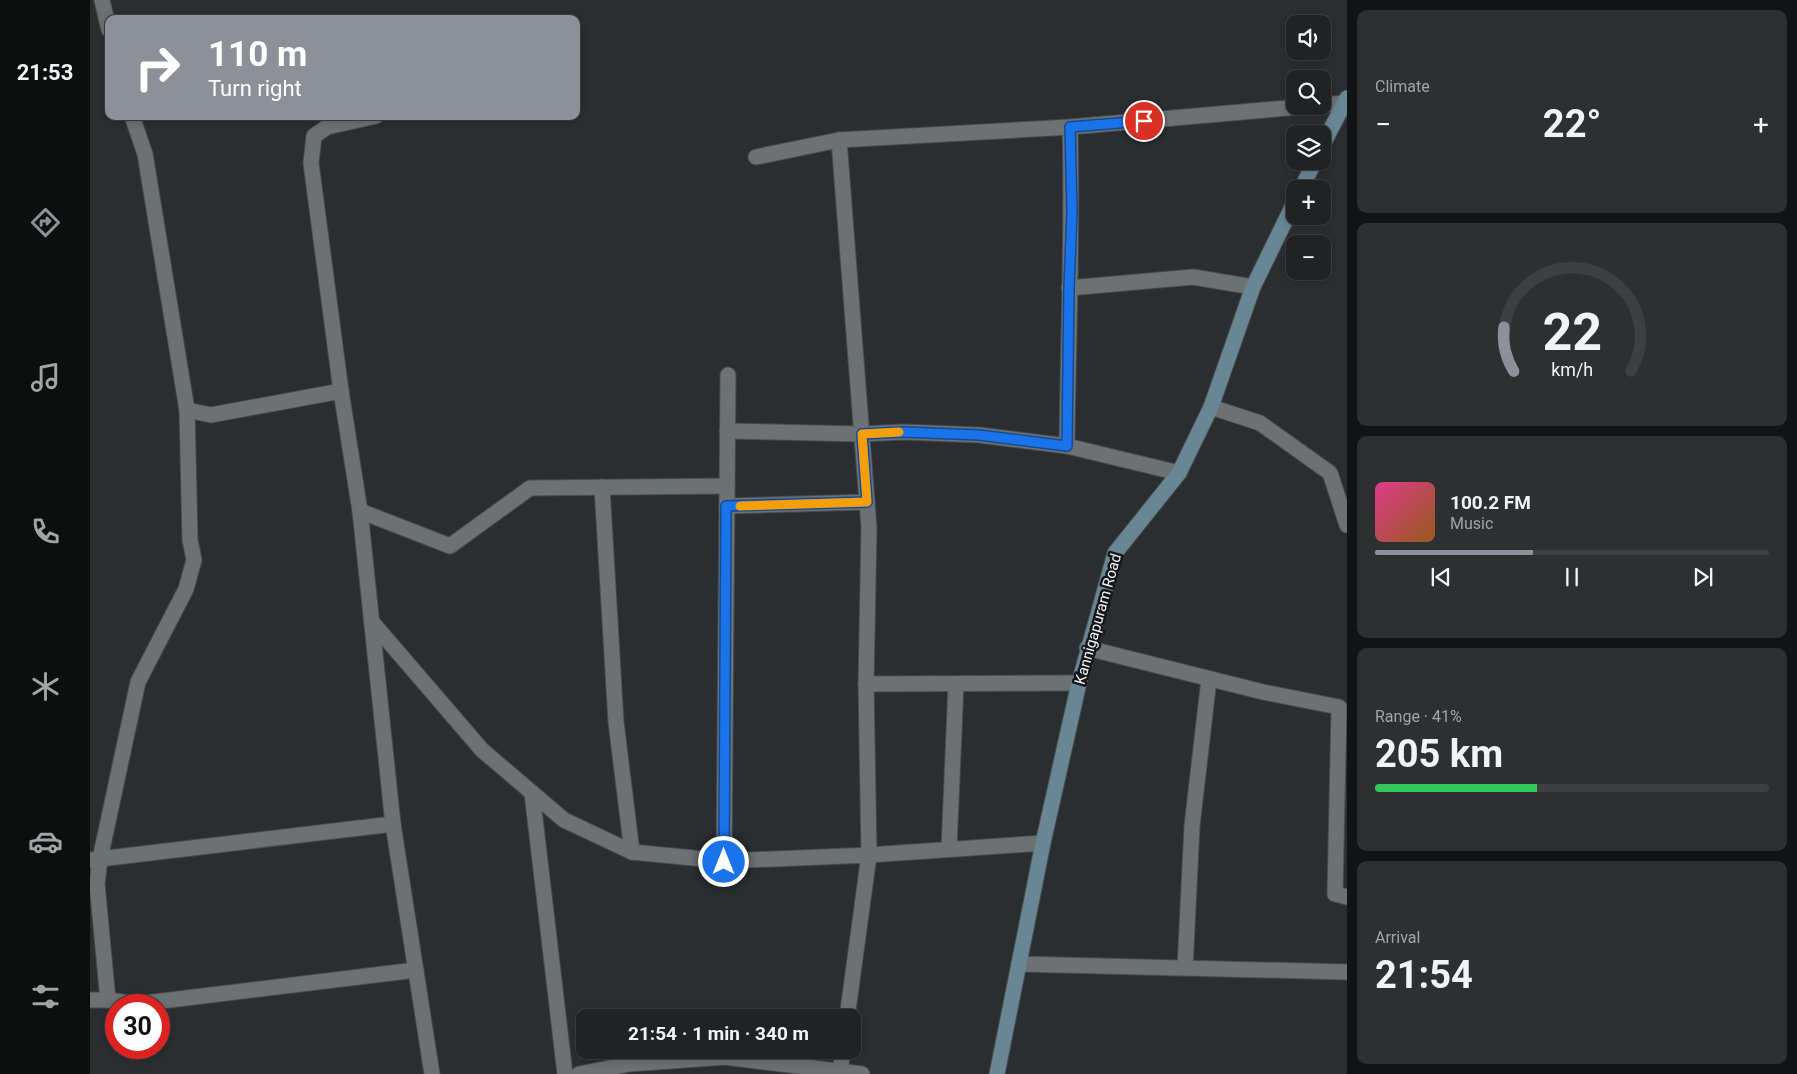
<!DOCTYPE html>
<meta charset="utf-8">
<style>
body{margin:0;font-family:Roboto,sans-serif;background:#2d2f31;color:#f1f3f6;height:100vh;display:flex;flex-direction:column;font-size:19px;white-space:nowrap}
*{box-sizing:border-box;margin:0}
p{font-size:16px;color:#a2a4a6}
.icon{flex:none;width:28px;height:28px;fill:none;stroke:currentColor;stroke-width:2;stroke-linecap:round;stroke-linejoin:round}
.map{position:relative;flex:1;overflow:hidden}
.panel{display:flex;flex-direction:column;gap:10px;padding:10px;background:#121314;width:450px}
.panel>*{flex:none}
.guide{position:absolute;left:15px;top:15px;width:475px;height:105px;border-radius:10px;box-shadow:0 2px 8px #0003,0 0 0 1px #3d3f41;background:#8c9099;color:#fff;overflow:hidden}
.tools{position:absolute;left:1196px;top:15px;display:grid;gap:10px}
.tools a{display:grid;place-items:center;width:45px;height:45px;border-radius:10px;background:#202224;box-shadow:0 2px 8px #0003,0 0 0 1px #3d3f41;font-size:25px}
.speed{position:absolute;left:15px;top:994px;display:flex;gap:10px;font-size:25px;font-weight:700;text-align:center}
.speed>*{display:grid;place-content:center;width:65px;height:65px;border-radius:50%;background:#202224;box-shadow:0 2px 8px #0003,0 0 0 1px #3d3f41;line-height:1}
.speed .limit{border:8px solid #d22;background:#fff;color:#111}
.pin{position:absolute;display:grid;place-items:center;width:42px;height:42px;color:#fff;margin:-21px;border:2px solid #fff;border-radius:50%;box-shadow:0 1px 5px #0007}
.me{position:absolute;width:55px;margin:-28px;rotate:0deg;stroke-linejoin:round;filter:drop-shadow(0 0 4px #0008)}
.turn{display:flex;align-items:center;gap:18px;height:105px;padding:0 20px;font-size:22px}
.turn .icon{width:65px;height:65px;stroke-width:2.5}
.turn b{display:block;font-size:35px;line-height:42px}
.big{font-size:38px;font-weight:700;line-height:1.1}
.panel .card{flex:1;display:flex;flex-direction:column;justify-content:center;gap:8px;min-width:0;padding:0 18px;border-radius:10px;background:#2d2f31}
.panel .dial{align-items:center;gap:0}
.dial svg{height:130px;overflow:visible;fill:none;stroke:#3d3f41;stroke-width:7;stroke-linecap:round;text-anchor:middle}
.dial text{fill:#f1f3f6;stroke:none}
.song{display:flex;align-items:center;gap:15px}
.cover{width:60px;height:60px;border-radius:8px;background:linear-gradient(135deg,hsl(330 70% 55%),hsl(30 70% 35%))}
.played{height:5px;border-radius:2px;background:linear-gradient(90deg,#8c9099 40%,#3d3f41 40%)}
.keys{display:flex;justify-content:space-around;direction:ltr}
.heat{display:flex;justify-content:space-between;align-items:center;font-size:28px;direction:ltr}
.charge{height:8px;border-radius:4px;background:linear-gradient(90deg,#34c759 41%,#3d3f41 0)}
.trip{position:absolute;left:486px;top:1009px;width:285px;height:50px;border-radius:10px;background:#202224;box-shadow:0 2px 8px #0003,0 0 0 1px #3d3f41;font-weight:700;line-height:50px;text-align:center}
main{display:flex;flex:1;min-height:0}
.dock{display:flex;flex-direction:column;width:90px;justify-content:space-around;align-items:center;background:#0d0e0e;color:#a2a4a6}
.dock .icon{width:35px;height:35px}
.dock .current{color:#8c9099}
.dock b{font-size:22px;color:#f1f3f6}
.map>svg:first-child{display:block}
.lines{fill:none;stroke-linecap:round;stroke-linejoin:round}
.street-casing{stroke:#484c4e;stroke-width:17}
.secondary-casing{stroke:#484c4e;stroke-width:17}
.street{stroke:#6c7174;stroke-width:15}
.secondary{stroke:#698695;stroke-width:15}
.route-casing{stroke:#114b97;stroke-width:12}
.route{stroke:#1a73e8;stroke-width:9}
.slow{stroke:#f59e0b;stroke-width:9}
.labels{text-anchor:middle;stroke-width:5;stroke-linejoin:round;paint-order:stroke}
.street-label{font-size:15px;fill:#f2f5f7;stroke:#141617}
</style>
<main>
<nav class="dock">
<b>21:53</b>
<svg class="icon current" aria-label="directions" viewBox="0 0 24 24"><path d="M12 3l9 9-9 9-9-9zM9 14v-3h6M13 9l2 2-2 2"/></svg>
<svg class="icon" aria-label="music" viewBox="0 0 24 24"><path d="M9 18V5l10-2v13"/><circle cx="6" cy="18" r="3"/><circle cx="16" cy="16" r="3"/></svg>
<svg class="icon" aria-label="phone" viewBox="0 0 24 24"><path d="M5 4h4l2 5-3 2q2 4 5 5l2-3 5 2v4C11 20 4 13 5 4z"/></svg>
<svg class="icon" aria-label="climate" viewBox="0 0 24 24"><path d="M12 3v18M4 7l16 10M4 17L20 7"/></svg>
<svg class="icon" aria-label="car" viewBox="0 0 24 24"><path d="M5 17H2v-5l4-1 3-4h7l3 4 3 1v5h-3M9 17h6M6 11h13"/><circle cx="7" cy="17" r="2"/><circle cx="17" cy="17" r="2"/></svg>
<svg class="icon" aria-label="filters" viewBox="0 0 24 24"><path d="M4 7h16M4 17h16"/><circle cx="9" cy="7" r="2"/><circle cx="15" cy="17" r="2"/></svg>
</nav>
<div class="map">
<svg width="1257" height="1074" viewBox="0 0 1257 1074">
<rect width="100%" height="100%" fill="#2a2e30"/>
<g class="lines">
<g class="street-casing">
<g id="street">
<path d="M12,0L19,30"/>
<path d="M1232,105L1254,103"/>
<path d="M42,116L55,154L97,410L121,415L251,391L270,511L303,824L342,1074"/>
<path d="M980,127C983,234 978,340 977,446L1089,473"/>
<path d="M749,140L779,528L776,684L779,855L757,1018"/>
<path d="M666,157L749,140L980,127L1221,106"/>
<path d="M979,288L1103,277L1163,287"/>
<path d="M251,391L221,163L224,136L237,127L286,116"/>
<path d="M1121,407L1170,423L1240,473L1257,525"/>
<path d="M637,431L772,434L814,432L889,435L977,446"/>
<path d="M512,487L526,722L542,852"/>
<path d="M637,506L777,502"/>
<path d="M270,511L360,546L440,488L637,486"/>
<path d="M282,622L392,750L474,820L542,852L634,861L779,855L953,843"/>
<path d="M997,648L1173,692L1249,707L1245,894L1257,897"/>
<path d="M776,684L989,683"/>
<path d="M442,793L475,1074"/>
<path d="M859,849L866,684"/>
<path d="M1,860L303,824"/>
<path d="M634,861L638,375"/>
<path d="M929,964L1257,972"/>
<path d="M1095,968L1102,826L1119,679"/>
<path d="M0,1000H18L47,1004L326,970"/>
<path d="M18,1000L7,884L10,859L48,682L96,589L104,560L100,540L97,410"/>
<path d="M489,1074L539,1064L635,1057L772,1074"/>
<path d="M750,1074L753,1050"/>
</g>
</g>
<g class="secondary-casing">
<g id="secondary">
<path d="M1232,146L1257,98"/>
<path d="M1211,189L1225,161"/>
<path d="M907,1074L953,843L989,683L1025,553L1089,473L1121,407L1163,287L1205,201"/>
</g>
</g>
<use href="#street" class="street"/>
<use href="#secondary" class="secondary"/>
</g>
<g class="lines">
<g class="route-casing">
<path id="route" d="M634,862L636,506L777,502L772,434L814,432L889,435L977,446L979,288L982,212L980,127L1054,121"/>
</g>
<use href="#route" class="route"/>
<path class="slow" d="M650,506L777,502L772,434L809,432"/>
</g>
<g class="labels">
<g class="street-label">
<text transform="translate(1008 619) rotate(-74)" y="5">Kannigapuram Road</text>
</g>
</g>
</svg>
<div class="tools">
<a><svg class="icon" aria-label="sound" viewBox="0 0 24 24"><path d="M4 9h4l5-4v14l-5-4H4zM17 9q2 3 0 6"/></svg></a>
<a><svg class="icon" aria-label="search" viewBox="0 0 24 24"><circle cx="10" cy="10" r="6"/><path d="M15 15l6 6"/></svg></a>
<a><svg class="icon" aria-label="layers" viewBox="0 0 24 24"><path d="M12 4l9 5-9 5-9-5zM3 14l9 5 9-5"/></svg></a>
<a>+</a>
<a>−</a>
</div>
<div class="speed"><div class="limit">30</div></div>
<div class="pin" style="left:1054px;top:121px;background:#d93025"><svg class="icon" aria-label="arrive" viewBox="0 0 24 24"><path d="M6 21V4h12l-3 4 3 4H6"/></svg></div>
<svg class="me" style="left:634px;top:862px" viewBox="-20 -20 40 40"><circle r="17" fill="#1a73e8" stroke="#fff" stroke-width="3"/><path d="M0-11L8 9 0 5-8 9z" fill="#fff"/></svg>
<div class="trip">21:54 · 1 min · 340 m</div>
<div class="guide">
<div class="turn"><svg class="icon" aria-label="right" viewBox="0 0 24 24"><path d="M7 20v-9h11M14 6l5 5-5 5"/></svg><div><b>110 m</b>Turn right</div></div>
</div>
</div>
<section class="panel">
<div class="card"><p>Climate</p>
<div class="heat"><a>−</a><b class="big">22°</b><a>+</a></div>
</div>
<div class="card dial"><svg viewBox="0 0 100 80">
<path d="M14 69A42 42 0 1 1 86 69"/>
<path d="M14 69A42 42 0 0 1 8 42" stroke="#8c9099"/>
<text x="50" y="56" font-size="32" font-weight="700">22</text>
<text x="50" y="72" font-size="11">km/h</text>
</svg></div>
<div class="card">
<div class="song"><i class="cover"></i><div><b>100.2 FM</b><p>Music</p></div></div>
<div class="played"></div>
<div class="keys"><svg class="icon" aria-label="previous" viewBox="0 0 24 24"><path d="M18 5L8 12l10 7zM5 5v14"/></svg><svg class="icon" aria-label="pause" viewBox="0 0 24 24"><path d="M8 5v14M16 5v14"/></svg><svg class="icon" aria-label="next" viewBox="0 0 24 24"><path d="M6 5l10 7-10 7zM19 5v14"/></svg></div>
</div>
<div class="card"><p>Range · 41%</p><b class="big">205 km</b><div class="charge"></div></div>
<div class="card"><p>Arrival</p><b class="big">21:54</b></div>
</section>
</main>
